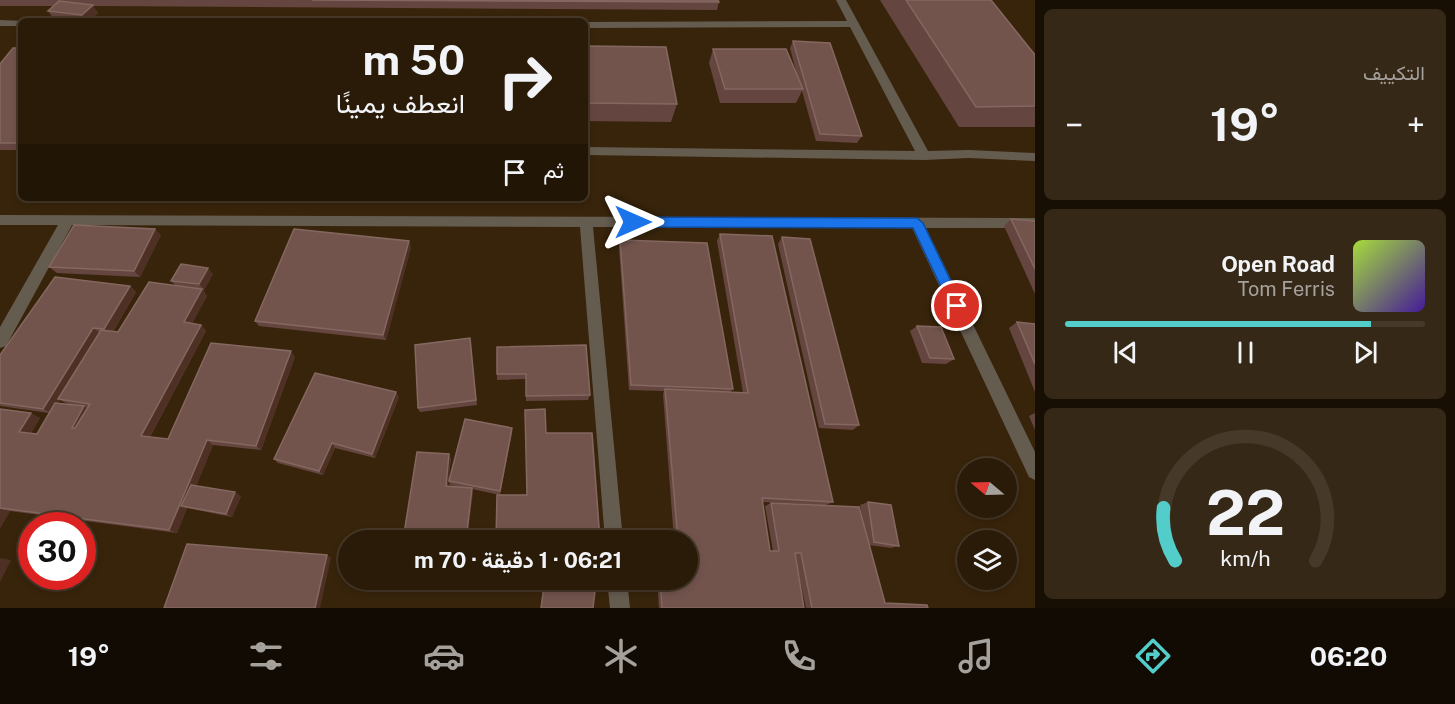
<!DOCTYPE html>
<html lang="ar">
<meta charset="utf-8">
<style>
body{margin:0;font-family:"Public Sans",Vazirmatn,sans-serif;background:#362816;color:#f1f3f6;direction:rtl;height:100vh;display:flex;flex-direction:column;font-size:22px;white-space:nowrap}
*{box-sizing:border-box;margin:0}
p{font-size:20px;color:#a5a19c}
.icon{flex:none;width:33px;height:33px;fill:none;stroke:currentColor;stroke-width:2;stroke-linecap:round;stroke-linejoin:round}
.map{position:relative;flex:1;overflow:hidden;direction:ltr}
.panel{display:flex;flex-direction:column;gap:9px;padding:9px;background:#170f04;width:420px}
.panel>*{flex:none}
.banner{position:absolute;left:18px;top:18px;width:570px;height:183px;border-radius:9px;box-shadow:0 3px 9px #0003,0 0 0 2px #463929;direction:rtl;background:#2a1b08;color:#f1f3f6;overflow:hidden}
.needle{width:39px;rotate:289deg}
.buttons{position:absolute;left:957px;top:458px;display:grid;gap:12px}
.buttons a{display:grid;place-items:center;width:60px;height:60px;border-radius:50%;background:#2a1b08;box-shadow:0 3px 9px #0003,0 0 0 2px #463929;font-size:30px}
.speed{position:absolute;left:18px;top:512px;display:flex;gap:12px;font-size:30px;font-weight:700;text-align:center}
.speed>*{display:grid;place-content:center;width:78px;height:78px;border-radius:50%;background:#2a1b08;box-shadow:0 3px 9px #0003,0 0 0 2px #463929;line-height:1}
.speed .limit{border:9px solid #d22;background:#fff;color:#111}
.pin{position:absolute;display:grid;place-items:center;width:51px;height:51px;color:#fff;margin:-26px;border:3px solid #fff;border-radius:50%;box-shadow:0 2px 6px #0007}
.me{position:absolute;width:66px;margin:-33px;rotate:90deg;stroke-linejoin:round;filter:drop-shadow(0 0 4px #0008)}
.turn{display:flex;align-items:center;gap:21px;height:126px;padding:0 24px;font-size:27px}
.turn .icon{width:78px;height:78px;stroke-width:2.5}
.turn b{display:block;font-size:42px;line-height:51px}
.then{display:flex;align-items:center;height:57px;padding:0 24px;background:#0003;gap:12px;font-size:22px}
.big{font-size:45px;font-weight:700;line-height:1.1}
.panel .widget{flex:1;display:flex;flex-direction:column;justify-content:center;gap:9px;min-width:0;padding:0 21px;border-radius:9px;background:#362816}
.panel .dial{align-items:center;gap:0}
.dial svg{height:156px;overflow:visible;fill:none;stroke:#463929;stroke-width:7;stroke-linecap:round;text-anchor:middle}
.dial text{fill:#f1f3f6;stroke:none}
.song{display:flex;align-items:center;gap:18px}
.cover{width:72px;height:72px;border-radius:9px;background:linear-gradient(135deg,hsl(80 70% 55%),hsl(260 70% 35%))}
.played{height:6px;border-radius:3px;background:linear-gradient(90deg,#53cdc9 85%,#463929 85%)}
.keys{display:flex;justify-content:space-around;direction:ltr}
.heat{display:flex;justify-content:space-between;align-items:center;font-size:33px;direction:ltr}
.trip{position:absolute;left:338px;top:530px;width:360px;height:60px;border-radius:30px;background:#2a1b08;box-shadow:0 3px 9px #0003,0 0 0 2px #463929;font-weight:700;line-height:60px;text-align:center;direction:rtl}
.dock{display:flex;height:96px;justify-content:space-around;align-items:center;background:#110b03;color:#a5a19c}
.dock .icon{width:42px;height:42px}
.dock .selected{color:#53cdc9}
.dock b{font-size:27px;color:#f1f3f6}
main{display:flex;flex:1;min-height:0}
.map>svg:first-child{display:block}
.lines{fill:none;stroke-linecap:round;stroke-linejoin:round}
.minor{fill:#655c50;fill-rule:evenodd}
.wall{fill:#65453f;fill-rule:evenodd}
.shaded-wall{fill:#4e3124}
.building{fill:#72544d;stroke:#846860;stroke-width:1.5}
.route{fill:#1a73e8;stroke:#114b97;stroke-width:1.5}
</style>
<main>
<section class="panel">
<div class="widget"><p>التكييف</p>
<div class="heat"><a>−</a><b class="big">19°</b><a>+</a></div>
</div>
<div class="widget">
<div class="song"><i class="cover"></i><div><b>Open Road</b><p>Tom Ferris</p></div></div>
<div class="played"></div>
<div class="keys"><svg class="icon" aria-label="previous" viewBox="0 0 24 24"><path d="M18 5L8 12l10 7zM5 5v14"/></svg><svg class="icon" aria-label="pause" viewBox="0 0 24 24"><path d="M8 5v14M16 5v14"/></svg><svg class="icon" aria-label="next" viewBox="0 0 24 24"><path d="M6 5l10 7-10 7zM19 5v14"/></svg></div>
</div>
<div class="widget dial"><svg viewBox="0 0 100 80">
<path d="M14 69A42 42 0 1 1 86 69"/>
<path d="M14 69A42 42 0 0 1 8 42" stroke="#53cdc9"/>
<text x="50" y="56" font-size="32" font-weight="700">22</text>
<text x="50" y="72" font-size="11">km/h</text>
</svg></div>
</section>
<div class="map">
<svg width="1035" height="608" viewBox="0 0 1035 608">
<rect width="100%" height="100%" fill="#38240b"/>
<g class="lines">
<g class="minor">
<path d="M836,0H846L928,151L969,150L1035,153V161L969,158L924,160L585,155V147L915,151L850,27L585,28V22L847,21Z"/>
<path d="M0,20L25,21H21V26H0Z"/>
<path d="M0,215L1035,218V228H926L1035,452V480L1029,477L912,228L593,227L623,540H605L580,227L72,225L6,346L0,348V327L58,225H0Z"/>
<path d="M607,579H627L630,608H610Z"/>
</g>
</g>
<g class="wall">
<path d="M0,0H718L719,2L717,10L93,6L98,13L89,21H72L54,19L48,11L54,6H0Z"/>
<path d="M880,0H991L1035,55V127H959Z"/>
<path d="M793,41L862,136L857,143L816,141L802,91L796,103H720L709,63L713,49L798,79L790,48Z"/>
<path d="M585,46L677,104L671,122L585,121Z"/>
<path d="M21,48V150H0V64Z"/>
<path d="M280,198H315L313,202Z"/>
<path d="M1011,219L1035,221V294L1004,226Z"/>
<path d="M720,234L833,502L826,505L863,523L860,505L868,502L899,546L891,548L869,545L885,603L928,608H806L795,558L804,608H659L657,579H687V540H674L663,394L664,391L629,390L619,247L620,240L733,389L730,392L743,393L717,241ZM762,502L825,505L771,503L765,506L773,551H770Z"/>
<path d="M161,235L140,277L57,273L49,267Z"/>
<path d="M782,237L859,425L853,430L819,428L778,244Z"/>
<path d="M411,247L386,340L259,326L255,321Z"/>
<path d="M213,274L204,290H203L207,296L192,323L201,325L206,331L150,437L168,439L295,357L261,450L213,445L196,486L241,496L232,517L187,508L177,533L10,511L0,528V409L40,418L31,433L37,434L49,413L0,406V355L130,286L136,292L113,332H118L175,285L171,281ZM60,400L66,403L78,406L58,403Z"/>
<path d="M1017,322L1035,324V392L1009,328Z"/>
<path d="M917,326L954,359L946,364L922,363L910,331Z"/>
<path d="M470,338L477,405L420,412L418,408Z"/>
<path d="M497,347L590,395L588,400L526,401V379L497,380Z"/>
<path d="M399,397L375,458L335,448L323,475L278,463L274,459Z"/>
<path d="M1035,413V430L1029,416Z"/>
<path d="M512,433L500,495L472,489L473,491L467,540L417,452L451,458L448,486L462,487L450,485L449,481Z"/>
</g>
<g class="shaded-wall">
<path d="M93,5L98,13L89,21H86L82,15Z"/>
<path d="M155,229L161,235L140,277L134,271Z"/>
<path d="M409,241L411,247L386,340L383,335Z"/>
<path d="M208,268L213,274L204,290L199,284Z"/>
<path d="M130,286L136,292L111,335L104,329Z"/>
<path d="M202,289L207,296L190,328L184,322Z"/>
<path d="M201,325L206,331L148,440L141,436Z"/>
<path d="M93,328L100,333L58,399L60,400L52,413L43,409Z"/>
<path d="M291,351L295,357L261,450L256,446Z"/>
<path d="M396,392L399,397L375,458L372,454Z"/>
<path d="M84,406L92,411L81,432L72,428Z"/>
<path d="M31,413L40,418L29,436L19,432Z"/>
<path d="M512,428V433L500,495V491Z"/>
<path d="M207,440L213,445L188,507L181,506L187,508L177,533L169,530Z"/>
<path d="M332,443L335,448L323,475L319,471Z"/>
<path d="M449,454L451,458L447,489L446,486Z"/>
<path d="M472,488L473,491L467,540H466Z"/>
<path d="M235,492L241,496L232,517L226,514Z"/>
<path d="M0,509L10,511L0,528Z"/>
<path d="M327,555L331,558L320,608H315Z"/>
<path d="M0,558L11,560L0,582Z"/>
</g>
<g class="building">
<path d="M312,0H718L719,2Z"/>
<path d="M906,0H991L1035,55V106L976,107Z"/>
<path d="M59,1L93,5L82,15L48,11Z"/>
<path d="M793,41L830,43L862,136L820,134Z"/>
<path d="M585,46L666,47L677,104L585,103Z"/>
<path d="M13,48H21V143H0V64Z"/>
<path d="M713,49H786L803,89H725Z"/>
<path d="M1011,219L1035,221V269Z"/>
<path d="M74,225L155,229L134,271L49,267Z"/>
<path d="M294,229L409,241L383,335L255,321Z"/>
<path d="M720,234L772,236L833,502L762,498L770,551H779L771,503L859,507L885,603L927,605L928,608H812L801,553H795L804,608H662L660,579H687V540H678L665,389L748,393Z"/>
<path d="M782,237L810,239L859,425L825,424Z"/>
<path d="M620,240L707,243L733,389L631,385Z"/>
<path d="M181,264L208,268L199,284L171,281Z"/>
<path d="M55,277L130,286L104,329L93,328L43,409L0,403V355Z"/>
<path d="M149,282L202,289L184,322L201,325L141,436L168,439L211,343L291,351L256,446L207,440L169,530L0,508V409L31,413L19,432L37,434L55,403L84,406L72,428H75L90,404L58,399L101,330L118,332Z"/>
<path d="M1017,322L1035,324V364Z"/>
<path d="M917,326L941,327L954,359L930,358Z"/>
<path d="M470,338L476,400L418,408L415,345Z"/>
<path d="M586,345L590,395L526,396V374H497V347Z"/>
<path d="M315,373L396,392L372,454L332,443L319,471L274,459Z"/>
<path d="M545,409L546,433H592L600,540H496L497,495H527L525,410Z"/>
<path d="M465,419L512,428L500,491L449,481Z"/>
<path d="M417,452L449,454L446,486L472,488L466,540H403Z"/>
<path d="M191,485L235,492L226,514L181,506Z"/>
<path d="M868,502L891,505L899,546L874,542Z"/>
<path d="M187,544L327,555L315,608H164Z"/>
<path d="M545,579H582L596,582L593,608H541Z"/>
</g>
<path class="route" d="M633,217L917,218L923,223L963,306L957,312L952,310L913,228L633,227L627,222Z"/>
</svg>
<div class="buttons">
<a><svg class="needle" viewBox="-14 -14 28 28"><path d="M0-13l5 13h-10z" fill="#e53935"/><path d="M0 13l5-13h-10z" fill="#a5a19c"/></svg></a>
<a><svg class="icon" aria-label="layers" viewBox="0 0 24 24"><path d="M12 4l9 5-9 5-9-5zM3 14l9 5 9-5"/></svg></a>
</div>
<div class="speed"><div class="limit">30</div></div>
<div class="pin" style="left:957px;top:306px;background:#d93025"><svg class="icon" aria-label="arrive" viewBox="0 0 24 24"><path d="M6 21V4h12l-3 4 3 4H6"/></svg></div>
<svg class="me" style="left:633px;top:222px" viewBox="-20 -20 40 40"><path d="M0-17L14 15 0 8-14 15z" fill="#1a73e8" stroke="#fff" stroke-width="4"/></svg>
<div class="trip">06:21 · 1 دقيقة · 70 m</div>
<div class="banner">
<div class="turn"><svg class="icon" aria-label="right" viewBox="0 0 24 24"><path d="M7 20v-9h11M14 6l5 5-5 5"/></svg><div><b>50 m</b>انعطف يمينًا</div></div>
<div class="then">ثم<svg class="icon" aria-label="arrive" viewBox="0 0 24 24"><path d="M6 21V4h12l-3 4 3 4H6"/></svg></div>
</div>
</div>
</main>
<nav class="dock">
<b>06:20</b>
<svg class="icon selected" aria-label="directions" viewBox="0 0 24 24"><path d="M12 3l9 9-9 9-9-9zM9 14v-3h6M13 9l2 2-2 2"/></svg>
<svg class="icon" aria-label="music" viewBox="0 0 24 24"><path d="M9 18V5l10-2v13"/><circle cx="6" cy="18" r="3"/><circle cx="16" cy="16" r="3"/></svg>
<svg class="icon" aria-label="phone" viewBox="0 0 24 24"><path d="M5 4h4l2 5-3 2q2 4 5 5l2-3 5 2v4C11 20 4 13 5 4z"/></svg>
<svg class="icon" aria-label="climate" viewBox="0 0 24 24"><path d="M12 3v18M4 7l16 10M4 17L20 7"/></svg>
<svg class="icon" aria-label="car" viewBox="0 0 24 24"><path d="M5 17H2v-5l4-1 3-4h7l3 4 3 1v5h-3M9 17h6M6 11h13"/><circle cx="7" cy="17" r="2"/><circle cx="17" cy="17" r="2"/></svg>
<svg class="icon" aria-label="filters" viewBox="0 0 24 24"><path d="M4 7h16M4 17h16"/><circle cx="9" cy="7" r="2"/><circle cx="15" cy="17" r="2"/></svg>
<b>19°</b>
</nav>
